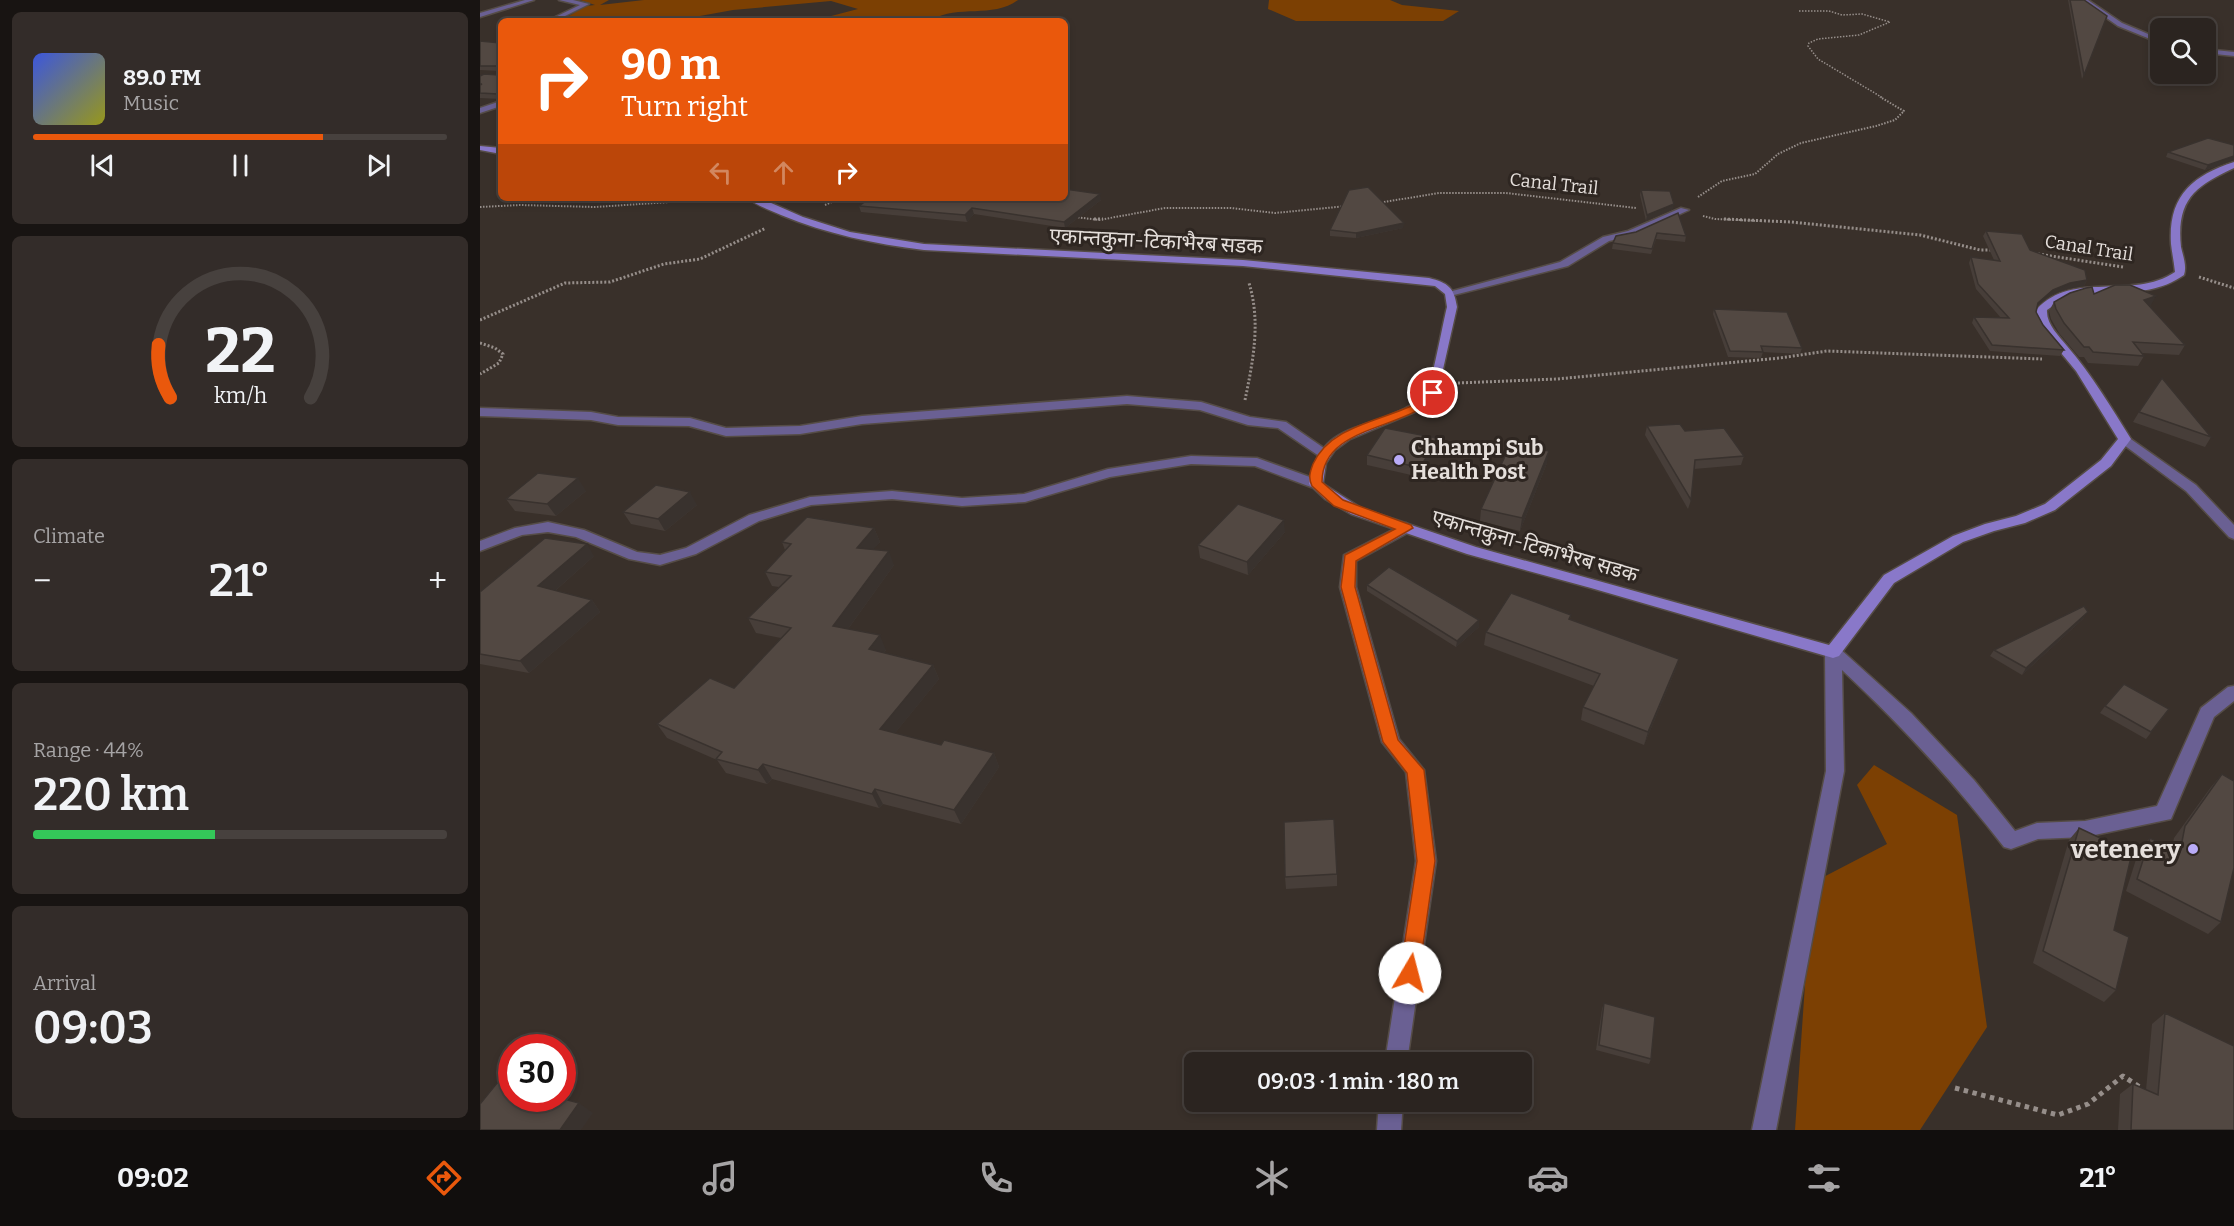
<!DOCTYPE html>
<meta charset="utf-8">
<style>
body{margin:0;font-family:Bitter,"Noto Sans Devanagari",serif;background:#332c29;color:#f1f3f6;height:100vh;display:flex;flex-direction:column;font-size:22px;white-space:nowrap}
*{box-sizing:border-box;margin:0}
p{font-size:20px;color:#a6a4a5}
.icon{flex:none;width:33px;height:33px;fill:none;stroke:currentColor;stroke-width:2;stroke-linecap:round;stroke-linejoin:round}
.map{position:relative;flex:1;overflow:hidden}
.panel{display:flex;flex-direction:column;gap:12px;padding:12px;background:#181412;width:480px}
.panel>*{flex:none}
.hud{position:absolute;left:18px;top:18px;width:570px;height:183px;border-radius:9px;box-shadow:0 3px 9px #0003,0 0 0 2px #47413e;background:#ea580c;color:#fff;overflow:hidden}
.buttons{position:absolute;left:1670px;top:18px;display:grid;gap:12px}
.buttons a{display:grid;place-items:center;width:66px;height:66px;border-radius:9px;background:#2b2420;box-shadow:0 3px 9px #0003,0 0 0 2px #47413e;font-size:30px}
.speed{position:absolute;left:18px;top:1034px;display:flex;gap:12px;font-size:30px;font-weight:700;text-align:center}
.speed>*{display:grid;place-content:center;width:78px;height:78px;border-radius:50%;background:#2b2420;box-shadow:0 3px 9px #0003,0 0 0 2px #47413e;line-height:1}
.speed .limit{border:9px solid #d22;background:#fff;color:#111}
.pin{position:absolute;display:grid;place-items:center;width:51px;height:51px;color:#fff;margin:-26px;border:3px solid #fff;border-radius:50%;box-shadow:0 2px 6px #0007}
.me{position:absolute;width:66px;margin:-33px;rotate:8deg;stroke-linejoin:round;filter:drop-shadow(0 0 4px #0008)}
.turn{display:flex;align-items:center;gap:21px;height:126px;padding:0 24px;font-size:27px}
.turn .icon{width:78px;height:78px;stroke-width:2.5}
.turn b{display:block;font-size:42px;line-height:51px}
.lanes{display:flex;align-items:center;height:57px;padding:0 24px;background:#0003;justify-content:center;gap:30px;direction:ltr}
.lanes .off{opacity:.35}
.big{font-size:45px;font-weight:600;line-height:1.1}
.panel .tile{flex:1;display:flex;flex-direction:column;justify-content:center;gap:9px;min-width:0;padding:0 21px;border-radius:9px;background:#332c29}
.panel .dial{align-items:center;gap:0}
.dial svg{height:156px;overflow:visible;fill:none;stroke:#47413e;stroke-width:7;stroke-linecap:round;text-anchor:middle}
.dial text{fill:#f1f3f6;stroke:none}
.song{display:flex;align-items:center;gap:18px}
.cover{width:72px;height:72px;border-radius:9px;background:linear-gradient(135deg,hsl(230 70% 55%),hsl(60 70% 35%))}
.played{height:6px;border-radius:3px;background:linear-gradient(90deg,#ea580c 70%,#47413e 70%)}
.keys{display:flex;justify-content:space-around;direction:ltr}
.heat{display:flex;justify-content:space-between;align-items:center;font-size:33px;direction:ltr}
.charge{height:9px;border-radius:4px;background:linear-gradient(90deg,#34c759 44%,#47413e 0)}
.trip{position:absolute;left:704px;top:1052px;width:348px;height:60px;border-radius:9px;background:#2b2420;box-shadow:0 3px 9px #0003,0 0 0 2px #47413e;font-weight:600;line-height:60px;text-align:center}
.tabs{display:flex;height:96px;justify-content:space-around;align-items:center;background:#110e0d;color:#a6a4a5}
.tabs .icon{width:42px;height:42px}
.tabs .active{color:#ea580c}
.tabs b{font-size:27px;color:#f1f3f6}
main{display:flex;flex:1;min-height:0}
.map>svg:first-child{display:block}
.green{fill:#7c4003}
.lines{fill:none;stroke-linecap:round;stroke-linejoin:round}
.minor-casing{stroke:#554c46;stroke-width:3}
.secondary-casing{stroke:#554c46;stroke-width:3}
.path-far3{stroke:#968e8a;stroke-width:1.5;stroke-dasharray:1.5 1.5;stroke-linecap:butt}
.path-far2{stroke:#968e8a;stroke-width:2;stroke-dasharray:1.5 1.5;stroke-linecap:butt}
.path-far1{stroke:#968e8a;stroke-width:3;stroke-dasharray:2 2;stroke-linecap:butt}
.path{stroke:#968e8a;stroke-width:5;stroke-dasharray:4.5 4.5;stroke-linecap:butt}
.minor{fill:#6a6093;fill-rule:evenodd}
.secondary{fill:#8978c9;fill-rule:evenodd}
.wall{fill:#473e39}
.shaded-wall{fill:#39322e}
.building{fill:#524842;stroke:#39322e;stroke-width:1.5}
.route{fill:#ea580c;stroke:#983908;stroke-width:1.5}
.poi-dot{fill:#b9abf7;stroke:#2e2621;stroke-width:2}
.labels{text-anchor:middle;stroke-width:6;stroke-linejoin:round;paint-order:stroke}
.far-street-label{font-size:18px;fill:#e5dfdb;stroke:#2e2621}
.street-label{font-size:21px;fill:#e5dfdb;stroke:#2e2621}
.poi-label{font-size:21px;font-weight:bold;fill:#e5dfdb;stroke:#2e2621;text-anchor:start}
.near-poi-label{font-size:26px;font-weight:bold;fill:#e5dfdb;stroke:#2e2621;text-anchor:end}
</style>
<main>
<section class="panel">
<div class="tile">
<div class="song"><i class="cover"></i><div><b>89.0 FM</b><p>Music</p></div></div>
<div class="played"></div>
<div class="keys"><svg class="icon" aria-label="previous" viewBox="0 0 24 24"><path d="M18 5L8 12l10 7zM5 5v14"/></svg><svg class="icon" aria-label="pause" viewBox="0 0 24 24"><path d="M8 5v14M16 5v14"/></svg><svg class="icon" aria-label="next" viewBox="0 0 24 24"><path d="M6 5l10 7-10 7zM19 5v14"/></svg></div>
</div>
<div class="tile dial"><svg viewBox="0 0 100 80">
<path d="M14 69A42 42 0 1 1 86 69"/>
<path d="M14 69A42 42 0 0 1 8 42" stroke="#ea580c"/>
<text x="50" y="56" font-size="32" font-weight="700">22</text>
<text x="50" y="72" font-size="11">km/h</text>
</svg></div>
<div class="tile"><p>Climate</p>
<div class="heat"><a>−</a><b class="big">21°</b><a>+</a></div>
</div>
<div class="tile"><p>Range · 44%</p><b class="big">220 km</b><div class="charge"></div></div>
<div class="tile"><p>Arrival</p><b class="big">09:03</b></div>
</section>
<div class="map">
<svg width="1754" height="1130" viewBox="0 0 1754 1130">
<rect width="100%" height="100%" fill="#39302a"/>
<g class="green">
<path d="M100,0H129L120,5L164,0H538C512,19 478,4 452,20L456,21H332L378,9L351,1L253,10L209,18L206,21H80L106,6L115,5Z"/>
<path d="M789,0H910L922,5L979,11L963,21H816L788,9Z"/>
<path d="M1394,765L1477,815L1507,1027L1440,1130H1315L1332,883L1407,844L1377,785Z"/>
</g>
<g class="lines">
<g class="minor-casing">
<g id="minor">
<path d="M45,0H54L0,17V13Z"/>
<path d="M79,0H93L109,4L75,21H67L100,5Z"/>
<path d="M1601,0H1608L1642,23L1680,39V43L1638,26Z"/>
<path d="M1725,49L1754,52V56L1725,53Z"/>
<path d="M21,101V106L0,113V108Z"/>
<path d="M1201,208L1209,210L1154,235L1129,241L1088,266L970,296L965,293L1080,262L1123,237L1148,231Z"/>
<path d="M647,396L721,402L770,417L806,422L851,453L849,456H839L798,428L768,425L720,410L647,404L382,424L320,434L246,436L209,426L138,425L111,420L0,416V408L111,412L138,417L210,418L246,428L320,426L382,416Z"/>
<path d="M1645,435L1716,485L1754,525V539L1749,537L1706,491L1640,442L1639,439L1640,436Z"/>
<path d="M711,456L777,458L841,481L843,484L836,488L831,487L775,466L711,464L630,477L545,502L482,506L412,499L331,505L279,521L216,554L180,565L149,559L96,537L68,532L42,535L0,551V541L35,528L68,522L104,530L157,552L180,555L206,548L269,515L330,497L412,491L482,498L544,494L628,469Z"/>
<path d="M926,523L933,528L931,531L876,561V587L919,739L944,770L956,861L927,1062H905L936,861L926,772L902,742L860,587L864,555Z"/>
<path d="M1353,646L1359,648L1431,713L1494,780L1535,831L1557,823L1605,821L1677,806L1721,708L1748,687L1754,686V701L1734,717L1691,819L1605,837L1558,839L1531,849L1524,847C1473,781 1423,727 1362,670L1364,771L1296,1130H1272L1346,771L1345,652L1347,648Z"/>
<path d="M899,1101H923L921,1130H897Z"/>
</g>
</g>
<g class="secondary-casing">
<g id="secondary">
<path d="M0,146L21,148V154L0,150Z"/>
<path d="M1754,162V168C1715,186 1696,200 1701,247C1703,256 1707,266 1704,275C1658,307 1612,278 1567,310C1566,324 1579,336 1587,346C1612,375 1631,407 1651,439L1631,466L1575,510L1545,523L1514,531L1483,542L1414,583L1359,656L1353,658L1111,588L987,554L871,514L845,499L829,484C840,424 879,432 924,409C931,405 941,400 946,393C952,384 963,322 967,307L965,294L955,286L763,266L444,250C395,244 347,234 301,215C290,210 277,206 268,198H280L323,217L370,232L444,244L763,260L949,278C968,283 974,287 977,307L957,396L944,408L870,439L855,450L846,463L843,483L845,485L881,508L996,547L1349,645L1404,575L1473,536L1505,524L1536,516L1565,504L1621,460L1638,439L1596,371L1562,330L1555,317L1557,309C1593,270 1652,301 1695,272C1694,262 1692,253 1691,244C1688,197 1711,176 1754,162Z"/>
</g>
</g>
<path class="path-far3" d="M1319,11H1349L1362,15L1382,14L1410,22L1379,35L1338,39L1329,43L1328,46L1338,59L1403,98"/>
<g class="path-far2">
<path d="M1218,197L1242,181L1275,174L1298,154L1321,143L1396,126L1415,120L1424,111L1400,97"/>
<path d="M898,203L959,193H1026L1156,208"/>
<path d="M345,205L361,198"/>
<path d="M0,207L40,205L115,207L251,198"/>
<path d="M1223,216L1235,219L1282,221"/>
<path d="M595,217L619,220L685,208H751L795,213L867,206"/>
</g>
<g class="path-far1">
<path d="M614,219H623"/>
<path d="M1244,219L1311,222L1440,235L1500,250H1512"/>
<path d="M1558,254L1643,267"/>
<path d="M1719,277L1754,288"/>
<path d="M0,320L85,283L130,282L184,264L220,259L286,228"/>
<path d="M0,343L15,348L23,354L19,363L0,374"/>
<path d="M978,383L1077,379L1300,358L1347,351L1562,359"/>
<path d="M765,400C773,361 781,322 769,283"/>
</g>
<path class="path" d="M1475,1088L1578,1115L1608,1104L1643,1076L1661,1088"/>
<use href="#minor" class="minor"/>
<use href="#secondary" class="secondary"/>
</g>
<g class="wall">
<path d="M1588,0H1604L1627,16L1602,79Z"/>
<path d="M0,41L21,43V107L19,104L21,99L0,98V76L19,75L20,71L0,70Z"/>
<path d="M1754,145V160L1725,170L1686,157L1688,152Z"/>
<path d="M1161,190L1193,209L1166,221L1160,195Z"/>
<path d="M621,200L585,228L494,214L487,222L381,212L379,206Z"/>
<path d="M923,228L876,238L850,236V230Z"/>
<path d="M1506,231L1550,250L1607,280L1604,286L1587,289L1571,295L1557,307L1556,312L1563,325L1584,350L1580,356L1510,351L1492,323L1494,317L1521,318L1496,289L1489,263L1491,257L1514,260L1503,236Z"/>
<path d="M1156,232L1206,236L1205,242L1176,239L1171,254L1132,249L1133,243Z"/>
<path d="M1614,294L1671,305L1669,306L1705,345L1699,355L1662,353L1664,356L1658,366L1608,363L1604,357H1599L1579,333L1571,319L1569,311L1574,302Z"/>
<path d="M1234,309L1322,348L1320,354L1283,352L1281,358L1248,357L1233,314Z"/>
<path d="M1659,412L1731,437L1725,447L1653,422Z"/>
<path d="M1167,426L1205,431L1264,456L1261,465L1214,469L1211,500L1208,509L1165,435Z"/>
<path d="M957,438L956,447L940,477L887,465V455Z"/>
<path d="M1067,463L1040,531L1000,521L1001,509Z"/>
<path d="M106,491L76,516L35,511L26,499Z"/>
<path d="M217,505L185,531L151,524L143,512Z"/>
<path d="M394,528L400,542L393,549L414,565L368,629L406,650L404,653L453,665L459,679L415,733L461,745L514,753L519,767L481,824L403,804L399,808L292,779L287,784L246,773L237,760L187,738L177,724L254,688L301,638L276,633L268,618L299,587L292,586L285,572L305,550L302,542Z"/>
<path d="M805,532L768,575L720,558L718,545Z"/>
<path d="M114,556L75,591L112,600L120,612L49,673L0,664V592Z"/>
<path d="M887,585L999,627L976,647L887,591Z"/>
<path d="M1091,615L1090,619L1199,659L1195,671L1164,745L1101,720L1103,707L1114,686L1004,645L1006,632Z"/>
<path d="M1604,618L1542,675L1510,656L1514,650Z"/>
<path d="M1625,706L1689,709L1666,739L1620,713Z"/>
<path d="M1742,774L1741,922L1728,934L1646,891L1659,850L1670,838L1692,848L1694,838L1731,787Z"/>
<path d="M1599,828L1634,930L1636,990L1624,1002L1553,963L1589,840Z"/>
<path d="M857,874V886L806,889L805,877Z"/>
<path d="M1124,1003L1171,1059L1169,1064L1116,1050L1122,1009Z"/>
<path d="M1685,1013L1754,1130H1638L1640,1094L1653,1084L1666,1090L1672,1024Z"/>
</g>
<g class="shaded-wall">
<path d="M1754,156V160L1725,170L1728,165Z"/>
<path d="M620,194L621,200L585,228L584,222Z"/>
<path d="M1194,204L1193,209L1166,221L1167,215Z"/>
<path d="M492,208L494,214L487,222L485,215Z"/>
<path d="M924,223L923,228L876,238V233Z"/>
<path d="M1607,280L1604,286L1587,289L1571,295L1555,308L1558,303L1573,290L1590,283Z"/>
<path d="M1676,296L1671,305L1659,310L1664,300Z"/>
<path d="M957,438L956,447L940,477V468Z"/>
<path d="M1069,451L1067,463L1040,531L1042,518Z"/>
<path d="M98,478L106,491L76,516L67,504Z"/>
<path d="M210,492L217,505L185,531L178,519Z"/>
<path d="M804,520L805,532L768,575L767,562Z"/>
<path d="M394,528L400,542L383,562L377,548Z"/>
<path d="M107,544L114,556L67,598L58,586Z"/>
<path d="M409,551L414,565L360,640L353,626Z"/>
<path d="M112,600L120,612L49,673L40,661Z"/>
<path d="M1608,612L1604,618L1542,675L1546,668Z"/>
<path d="M999,620V627L976,647L977,641Z"/>
<path d="M400,635L406,650L395,664L389,649Z"/>
<path d="M1199,659L1195,671L1164,745L1168,732Z"/>
<path d="M453,665L459,679L407,743L400,729Z"/>
<path d="M514,753L519,767L481,824L474,810Z"/>
<path d="M283,764L292,779L287,784L278,770Z"/>
<path d="M395,789L403,804L399,808L392,794Z"/>
<path d="M99,1103L113,1113L101,1130H80Z"/>
</g>
<g class="building">
<path d="M1590,0H1604L1627,16L1604,75Z"/>
<path d="M0,41L21,43V95L18,94L0,93V85L2,84H0V76L4,74L19,75L21,69L19,66H0Z"/>
<path d="M1728,138L1754,145V156L1728,165L1688,152Z"/>
<path d="M888,187L924,223L876,233L850,230L869,190Z"/>
<path d="M585,189L620,194L584,222L492,208L485,215L379,206L390,198H585Z"/>
<path d="M1161,190L1190,191L1194,204L1167,215Z"/>
<path d="M1198,213L1206,236L1177,233L1172,249L1133,243L1136,236L1156,232Z"/>
<path d="M1506,231L1542,234L1550,250L1605,270L1607,280L1590,283L1573,290L1558,303L1556,312L1563,325L1584,350L1512,345L1494,317L1529,318L1498,284L1491,257L1520,261Z"/>
<path d="M1635,285H1650L1676,296L1664,300L1705,345L1653,342L1664,356L1613,352L1609,347H1604L1584,323L1576,309L1574,302L1590,293L1606,288L1612,287L1614,294Z"/>
<path d="M1234,309L1307,312L1322,348L1281,346L1283,352L1250,351Z"/>
<path d="M1682,378L1731,437L1659,412Z"/>
<path d="M1200,424L1205,431L1244,428L1264,456L1215,460L1211,500L1167,426Z"/>
<path d="M905,428L957,438L940,468L887,455Z"/>
<path d="M1031,443L1069,451L1042,518L1001,509Z"/>
<path d="M58,473L98,478L67,504L26,499Z"/>
<path d="M176,485L210,492L178,519L143,512Z"/>
<path d="M758,504L804,520L767,562L718,545Z"/>
<path d="M327,517L394,528L377,548L409,551L353,626L400,635L389,649L453,665L400,729L461,745L464,740L514,753L474,810L395,789L392,794L283,764L278,770L236,759L242,752L177,724L230,678L254,688L311,628L268,618L311,576L285,572L311,544L302,542Z"/>
<path d="M65,538L107,544L58,586L112,600L40,661L0,654V592Z"/>
<path d="M909,567L999,620L977,641L887,585Z"/>
<path d="M1031,593L1091,615L1089,619L1199,659L1168,732L1103,707L1120,674L1006,632Z"/>
<path d="M1604,606L1608,612L1546,668L1514,650Z"/>
<path d="M1644,684L1689,709L1671,732L1625,706Z"/>
<path d="M1742,774L1754,781V868L1741,922L1657,879L1670,838L1700,852L1705,826Z"/>
<path d="M854,819L857,874L805,877L804,822Z"/>
<path d="M1599,828L1652,853L1634,930L1649,937L1636,990L1563,951Z"/>
<path d="M1124,1003L1175,1017L1171,1059L1119,1045Z"/>
<path d="M1685,1013L1754,1046V1130H1651L1653,1084L1678,1095Z"/>
<path d="M17,1083L32,1086V1098H80L99,1103L80,1130H0V1104Z"/>
</g>
<path class="route" d="M953,390L959,393C931,431 842,423 842,482L863,500L931,525L933,528L876,561L875,587L918,740L944,770L955,861L939,973L936,979L930,982L923,979L920,973L937,861L927,773L903,742L861,587L865,555L915,529L854,506L832,486C828,478 830,472 833,464C851,424 905,421 939,402C945,398 947,392 953,390Z"/>
<g class="poi-dot">
<circle cx="919" cy="460" r="6"/>
<circle cx="1713" cy="849" r="6"/>
</g>
<g class="labels">
<g class="far-street-label">
<text transform="translate(1074 184) rotate(6)" y="6">Canal Trail</text>
<text transform="translate(1609 248) rotate(9)" y="6">Canal Trail</text>
</g>
<g class="street-label">
<text transform="translate(676 241) rotate(3)" y="7">एकान्तकुना-टिकाभैरब सडक</text>
<text transform="translate(1055 546) rotate(16)" y="7">एकान्तकुना-टिकाभैरब सडक</text>
</g>
<g class="poi-label">
<text x="931" y="455">Chhampi Sub<tspan x="931" dy="24">Health Post</tspan></text>
</g>
<g class="near-poi-label">
<text x="1701" y="858">vetenery</text>
</g>
</g>
</svg>
<div class="buttons">
<a><svg class="icon" aria-label="search" viewBox="0 0 24 24"><circle cx="10" cy="10" r="6"/><path d="M15 15l6 6"/></svg></a>
</div>
<div class="speed"><div class="limit">30</div></div>
<div class="pin" style="left:953px;top:393px;background:#d93025"><svg class="icon" aria-label="arrive" viewBox="0 0 24 24"><path d="M6 21V4h12l-3 4 3 4H6"/></svg></div>
<svg class="me" style="left:930px;top:973px" viewBox="-20 -20 40 40"><circle r="19" fill="#fff"/><path d="M0-13L10 11 0 6-10 11z" fill="#ea580c"/></svg>
<div class="trip">09:03 · 1 min · 180 m</div>
<div class="hud">
<div class="turn"><svg class="icon" aria-label="right" viewBox="0 0 24 24"><path d="M7 20v-9h11M14 6l5 5-5 5"/></svg><div><b>90 m</b>Turn right</div></div>
<div class="lanes"><svg class="icon off" aria-label="left" viewBox="0 0 24 24"><path d="M17 20v-9H6M10 6l-5 5 5 5"/></svg><svg class="icon off" aria-label="ahead" viewBox="0 0 24 24"><path d="M12 20V5M6 11l6-6 6 6"/></svg><svg class="icon" aria-label="right" viewBox="0 0 24 24"><path d="M7 20v-9h11M14 6l5 5-5 5"/></svg></div>
</div>
</div>
</main>
<nav class="tabs">
<b>09:02</b>
<svg class="icon active" aria-label="directions" viewBox="0 0 24 24"><path d="M12 3l9 9-9 9-9-9zM9 14v-3h6M13 9l2 2-2 2"/></svg>
<svg class="icon" aria-label="music" viewBox="0 0 24 24"><path d="M9 18V5l10-2v13"/><circle cx="6" cy="18" r="3"/><circle cx="16" cy="16" r="3"/></svg>
<svg class="icon" aria-label="phone" viewBox="0 0 24 24"><path d="M5 4h4l2 5-3 2q2 4 5 5l2-3 5 2v4C11 20 4 13 5 4z"/></svg>
<svg class="icon" aria-label="climate" viewBox="0 0 24 24"><path d="M12 3v18M4 7l16 10M4 17L20 7"/></svg>
<svg class="icon" aria-label="car" viewBox="0 0 24 24"><path d="M5 17H2v-5l4-1 3-4h7l3 4 3 1v5h-3M9 17h6M6 11h13"/><circle cx="7" cy="17" r="2"/><circle cx="17" cy="17" r="2"/></svg>
<svg class="icon" aria-label="filters" viewBox="0 0 24 24"><path d="M4 7h16M4 17h16"/><circle cx="9" cy="7" r="2"/><circle cx="15" cy="17" r="2"/></svg>
<b>21°</b>
</nav>
